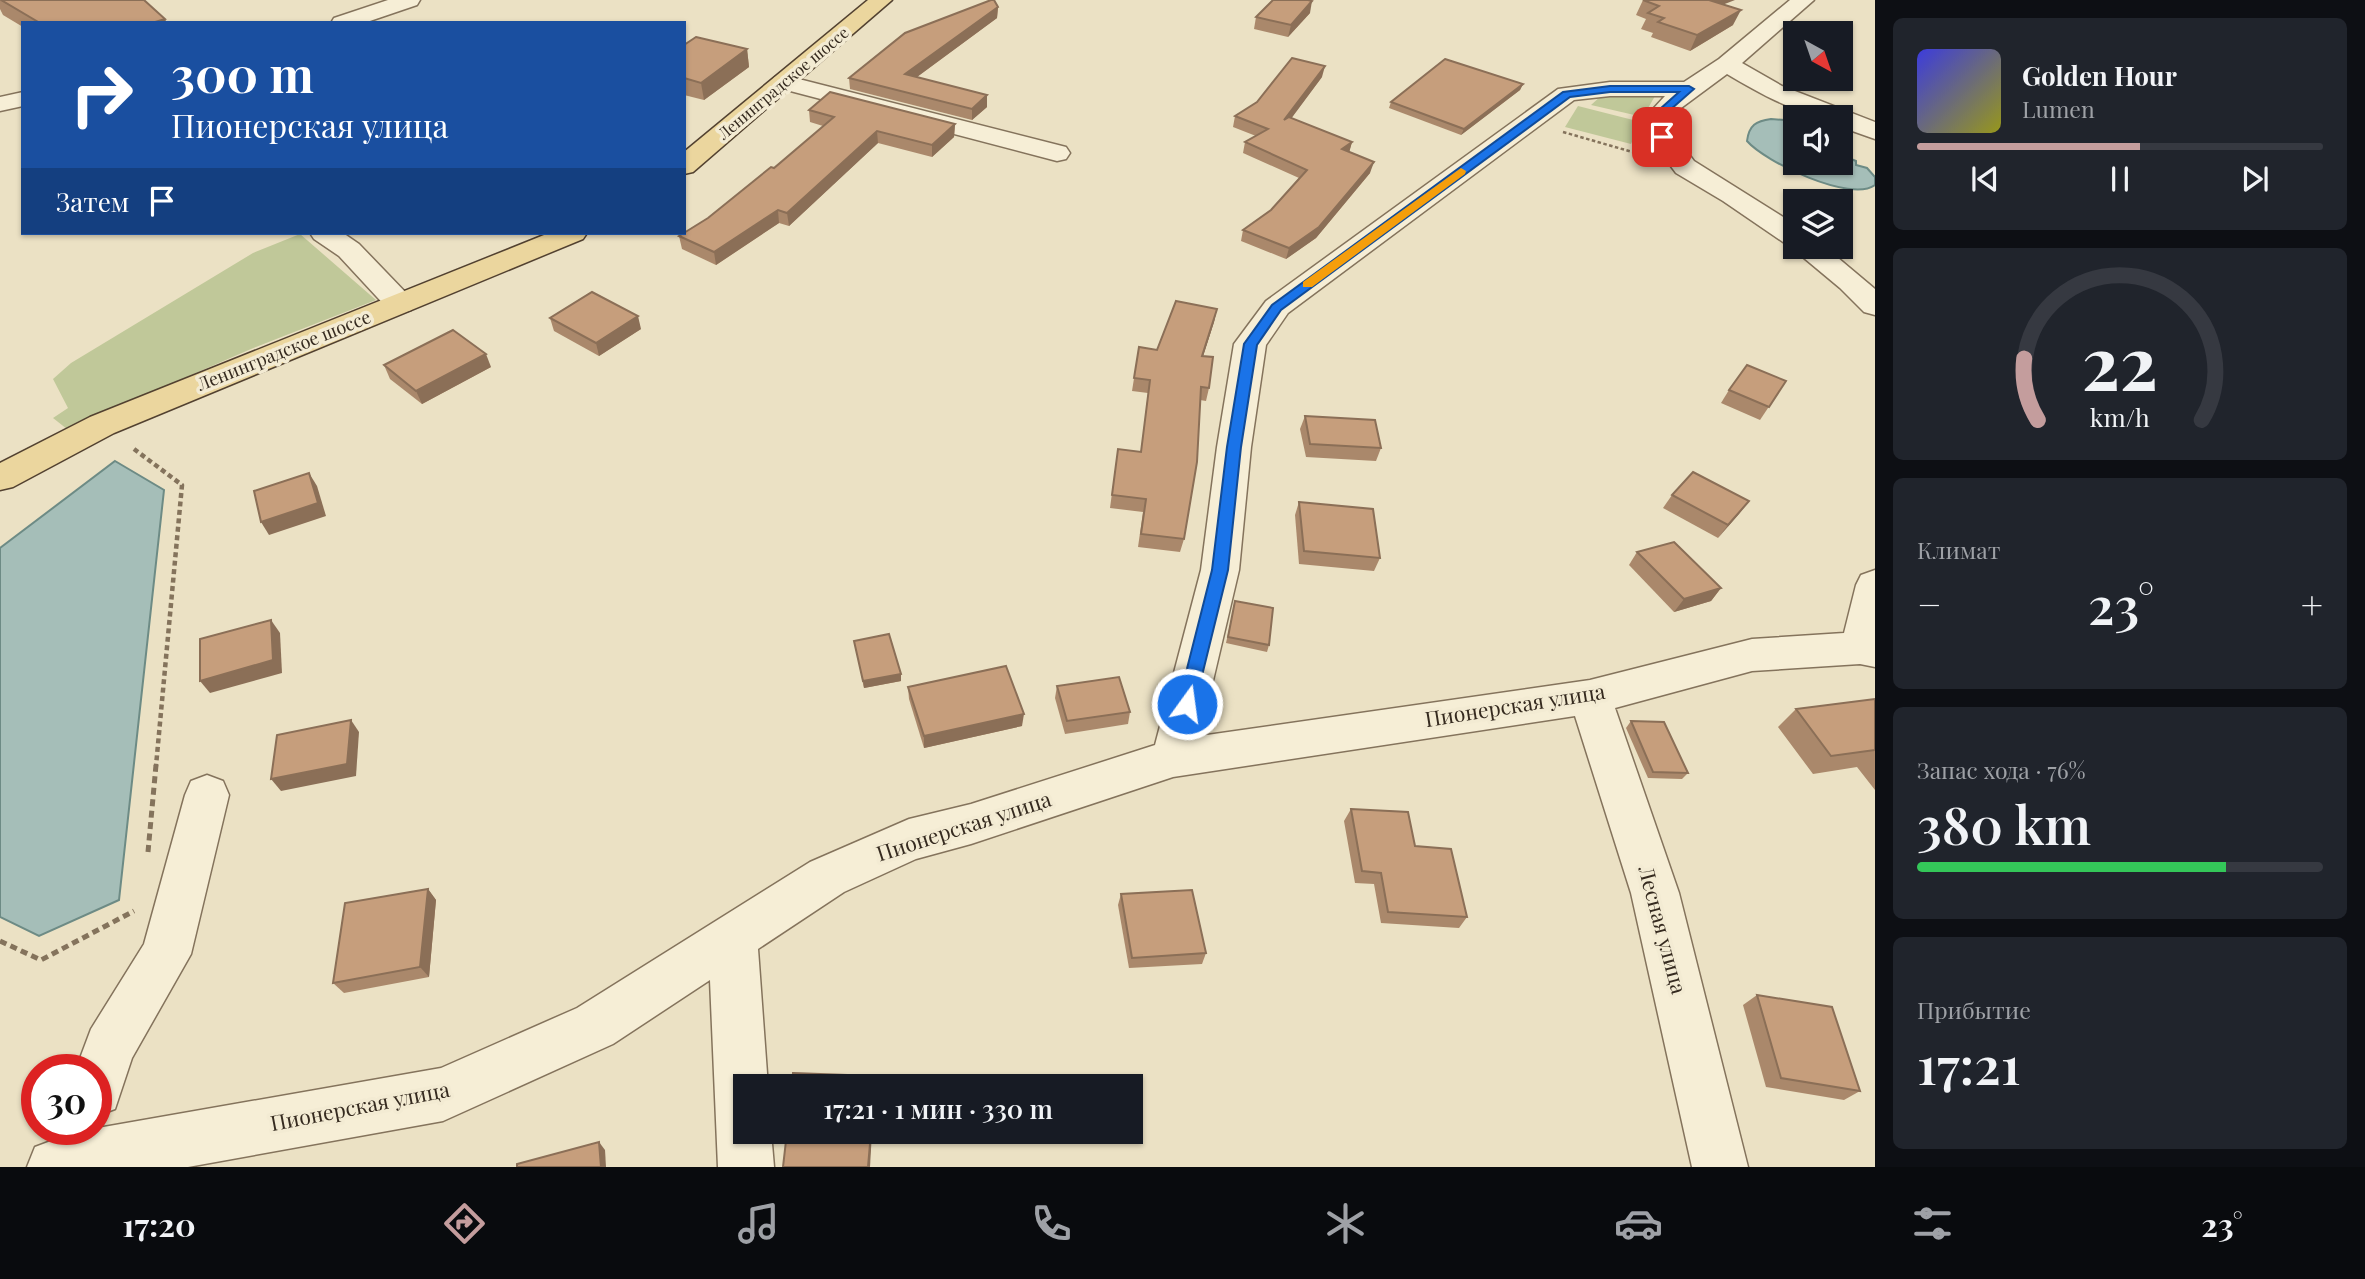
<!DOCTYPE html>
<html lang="ru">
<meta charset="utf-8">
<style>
body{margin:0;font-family:"Playfair Display",serif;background:#20242c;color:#f1f3f6;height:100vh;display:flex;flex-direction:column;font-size:26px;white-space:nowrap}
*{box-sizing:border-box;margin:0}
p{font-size:23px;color:#9ea1a6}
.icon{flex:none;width:38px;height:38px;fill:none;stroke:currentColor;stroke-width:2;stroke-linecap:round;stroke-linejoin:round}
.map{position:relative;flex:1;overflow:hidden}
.sheet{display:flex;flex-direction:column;gap:18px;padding:18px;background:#0d0f14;width:490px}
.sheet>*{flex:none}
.top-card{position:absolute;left:21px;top:21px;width:665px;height:214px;border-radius:0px;box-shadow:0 2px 5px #0004;background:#1a4fa0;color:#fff;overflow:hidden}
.needle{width:46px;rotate:140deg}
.tools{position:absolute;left:1783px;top:21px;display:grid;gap:14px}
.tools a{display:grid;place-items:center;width:70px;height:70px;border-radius:0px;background:#171b24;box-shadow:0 2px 5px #0004;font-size:35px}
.speed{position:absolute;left:21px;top:1054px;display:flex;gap:14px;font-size:35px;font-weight:700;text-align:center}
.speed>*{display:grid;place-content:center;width:91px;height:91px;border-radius:50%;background:#171b24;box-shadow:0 2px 5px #0004;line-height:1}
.speed .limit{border:10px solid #d22;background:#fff;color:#111}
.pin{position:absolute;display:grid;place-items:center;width:60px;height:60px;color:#fff;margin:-30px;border-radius:14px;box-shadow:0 4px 10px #0006}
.me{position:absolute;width:77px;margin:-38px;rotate:14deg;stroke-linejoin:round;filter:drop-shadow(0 0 5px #0008)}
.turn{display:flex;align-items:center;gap:24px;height:147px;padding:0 35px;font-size:32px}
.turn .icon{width:91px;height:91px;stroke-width:2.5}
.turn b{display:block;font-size:49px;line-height:60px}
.then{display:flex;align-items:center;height:66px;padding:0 35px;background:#0003;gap:14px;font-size:26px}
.big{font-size:52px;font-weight:600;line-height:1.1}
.sheet .tile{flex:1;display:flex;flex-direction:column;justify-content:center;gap:10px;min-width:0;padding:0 24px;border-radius:10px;background:#20242c}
.sheet .dial{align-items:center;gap:0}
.dial svg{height:182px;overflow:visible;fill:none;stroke:#363941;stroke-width:7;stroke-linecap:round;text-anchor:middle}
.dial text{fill:#f1f3f6;stroke:none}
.song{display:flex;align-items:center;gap:21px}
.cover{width:84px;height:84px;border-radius:10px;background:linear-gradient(135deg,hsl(240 70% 55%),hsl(60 70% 35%))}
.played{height:7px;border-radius:4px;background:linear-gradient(90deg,#c49d9d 55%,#363941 55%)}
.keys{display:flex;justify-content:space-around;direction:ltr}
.heat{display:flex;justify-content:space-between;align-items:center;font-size:38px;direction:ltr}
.charge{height:10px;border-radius:5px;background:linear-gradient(90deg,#34c759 76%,#363941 0)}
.trip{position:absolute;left:733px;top:1074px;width:410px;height:70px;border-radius:0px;background:#171b24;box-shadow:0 2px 5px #0004;font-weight:600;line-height:70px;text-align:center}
.tab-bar{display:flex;height:112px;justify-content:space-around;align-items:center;background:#090b0e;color:#9ea1a6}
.tab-bar .icon{width:49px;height:49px}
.tab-bar .on{color:#c49d9d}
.tab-bar b{font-size:32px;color:#f1f3f6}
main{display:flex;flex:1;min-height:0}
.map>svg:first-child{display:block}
.green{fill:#c0c899}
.water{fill:#a5beb8;stroke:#6d8b85;stroke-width:2}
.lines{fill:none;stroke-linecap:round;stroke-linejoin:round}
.minor-casing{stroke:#84735c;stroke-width:3}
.major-casing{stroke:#524130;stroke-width:3}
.path-far2{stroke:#84735c;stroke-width:2.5;stroke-dasharray:3.5 2.5;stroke-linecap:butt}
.path-far1{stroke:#84735c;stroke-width:4.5;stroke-dasharray:5 3.5;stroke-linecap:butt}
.path{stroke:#84735c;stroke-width:5;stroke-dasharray:7 4.5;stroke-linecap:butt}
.minor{fill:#f6eed6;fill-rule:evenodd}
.major{fill:#ebd69e;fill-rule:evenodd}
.wall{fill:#aa886b}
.shaded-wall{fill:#8b6f57}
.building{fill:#c69e7c;stroke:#8b6f57;stroke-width:2}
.route{fill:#1a73e8;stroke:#114b97;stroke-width:2}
.slow{fill:#f59e0b}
.labels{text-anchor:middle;stroke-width:7;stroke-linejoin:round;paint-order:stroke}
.far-street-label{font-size:16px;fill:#352a1f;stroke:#f3ebd3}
.street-label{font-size:18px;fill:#352a1f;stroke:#f3ebd3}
.near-street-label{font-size:21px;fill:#352a1f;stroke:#f3ebd3}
</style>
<main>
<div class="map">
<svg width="1875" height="1167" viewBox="0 0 1875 1167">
<rect width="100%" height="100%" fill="#ebe1c4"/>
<g class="green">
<path d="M1601,96H1655L1643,117L1591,105Z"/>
<path d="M1578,106L1641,122L1631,144L1565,127Z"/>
<path d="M300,234L376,300L251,349L67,429L53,418L68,408L53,379L71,363L253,253Z"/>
</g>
<g class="water">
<path d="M1771,119L1785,120L1791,124L1788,129L1795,132L1796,163H1841V155L1856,161V165L1867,168L1875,177V185C1851,203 1765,162 1747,141C1749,125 1756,121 1771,119Z"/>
<path d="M115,461L164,490L119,900L39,936L0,917V548Z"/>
</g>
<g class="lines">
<g class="minor-casing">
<g id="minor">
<path d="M388,0H420L417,5L364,23H331L334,18Z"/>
<path d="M1790,0H1814L1742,63L1782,86L1875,122V139L1841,127V117C1799,117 1763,95 1727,74L1677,111L1675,136L1694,161L1796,225V247H1825L1875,289V315L1864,312L1840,288L1798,253L1794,246L1786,244L1723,201L1676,173L1649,137L1653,109L1665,96H1610L1574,100L1288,313L1266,345L1251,447L1239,570L1200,736L1590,680L1752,639L1844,633L1856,585L1861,575L1875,570V667L1860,664L1752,671L1615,708L1679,893L1748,1167H1692L1631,893L1575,716L1173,777L971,844L916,859L844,892L758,949L768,1087H746V1132H771L774,1167H718L710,980L613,1044L443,1121L188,1167H27L35,1147L75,1132L441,1068L577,1008L810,862L909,819L971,804L1155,745L1201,570L1217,447L1234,344L1266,301L1558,89L1610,82H1684L1719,59Z"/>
<path d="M783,75L1066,147L1070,153L1066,159L1057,161L775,87L771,82L775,77Z"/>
<path d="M23,92V106L0,111V97Z"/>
<path d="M310,233H343L359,244L411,298L415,304L411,310L400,313L389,310L339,256L314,239Z"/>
<path d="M207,775L223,781L229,795L191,954L132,1058L115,1109L96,1116V1069H76L91,1029L144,944L185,795L191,781Z"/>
</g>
</g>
<g class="major-casing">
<g id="major">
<path d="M868,0H892L693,172L684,174V152Z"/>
<path d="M549,233H587L583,239L114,433L13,487L0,490V463L90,417Z"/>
</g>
</g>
<path class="path-far2" d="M1563,132L1636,153"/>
<path class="path-far1" d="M134,449L182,485L156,766"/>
<g class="path">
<path d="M148,852L156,765"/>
<path d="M0,941L41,960L134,911"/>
</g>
<use href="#minor" class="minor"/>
<use href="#major" class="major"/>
</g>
<g class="wall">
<path d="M0,0L167,23H23V27L3,15L0,9Z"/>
<path d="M1643,0L1724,5L1733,25L1690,51L1651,37L1653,33L1641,29L1646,19L1636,15Z"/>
<path d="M998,7L997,18L917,77L987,107L972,120L850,89L849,78Z"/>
<path d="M1310,13L1288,37L1254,29L1256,17Z"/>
<path d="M684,45L747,49L749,67L704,100L684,95Z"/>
<path d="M1322,77L1291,118L1352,142L1349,152L1370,173L1316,238L1286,259L1241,241L1243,230L1271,210L1299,178L1243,153L1245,142L1256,136L1233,127L1235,116Z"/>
<path d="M1523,84L1520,90L1461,135L1389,108L1391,102Z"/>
<path d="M809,110L955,124L954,137L932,157L878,143L789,226L779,223L716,265L682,249L679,236L708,218L774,168L823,126L810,122Z"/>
<path d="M1217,309L1214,322L1203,356L1209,388L1206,401L1200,400L1184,539L1180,552L1138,547L1143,512L1110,508L1116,463L1141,452L1148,393L1132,391L1139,347L1157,350Z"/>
<path d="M550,318L641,329L599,356L554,331Z"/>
<path d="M384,365L491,367L422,404L390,379Z"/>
<path d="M1786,381L1760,420L1721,403L1729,390Z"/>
<path d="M1305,416L1381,448L1376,461L1306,457L1300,429Z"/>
<path d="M1672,495L1749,501L1718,538L1663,508Z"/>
<path d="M1299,502L1380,558L1374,571L1299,564L1295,515Z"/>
<path d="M1637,552L1721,588L1711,601L1674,612L1629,565Z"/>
<path d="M1235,601L1269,645L1267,652L1226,643Z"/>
<path d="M854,641L901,681L864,688Z"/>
<path d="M1057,686L1130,712L1128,724L1065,734L1055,698Z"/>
<path d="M908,687L1022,726L924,748L909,699Z"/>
<path d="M1875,699V790L1857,767L1813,774L1778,727L1796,709Z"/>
<path d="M1631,721L1688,773L1682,779L1648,778L1626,728Z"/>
<path d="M1351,809L1415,846L1467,917L1459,928L1381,923L1374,884L1355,883L1344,821Z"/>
<path d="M428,889L436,900L429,977L344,993L333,983Z"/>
<path d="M1121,894L1206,953L1202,964L1129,968L1118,905Z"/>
<path d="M1757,995L1860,1091L1844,1100L1766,1087L1743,1005Z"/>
</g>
<g class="shaded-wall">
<path d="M1706,0H1735L1699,14Z"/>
<path d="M1312,1L1310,13L1288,37L1291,25Z"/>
<path d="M998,7L997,18L906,85L905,74Z"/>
<path d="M1741,10L1733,25L1690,51L1697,35Z"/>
<path d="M165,19L167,23H152Z"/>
<path d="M747,49L749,67L704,100L701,83Z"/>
<path d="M1325,66L1322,77L1282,131L1284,120Z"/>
<path d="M1523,84L1520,90L1461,135L1464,129Z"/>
<path d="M987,95V107L972,120V109Z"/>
<path d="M955,124L954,137L932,157V145Z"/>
<path d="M877,131L878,143L789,226L787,213Z"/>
<path d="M1352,142L1349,153L1342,149Z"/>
<path d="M1374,162L1370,173L1316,238L1286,259L1289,248Z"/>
<path d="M778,210L779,223L716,265L714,252Z"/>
<path d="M1217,309L1214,322L1199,369L1202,356Z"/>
<path d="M638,316L641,329L599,356L596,343Z"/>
<path d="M486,354L491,367L422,404L416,391Z"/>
<path d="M309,473L317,486L326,516L269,535L261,522Z"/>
<path d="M1749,501L1739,514L1718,538L1728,525Z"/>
<path d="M1721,588L1711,601L1674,612L1684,599Z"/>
<path d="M271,620L280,633L282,673L210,693L200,681Z"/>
<path d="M901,674V681L864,688L863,681Z"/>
<path d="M1024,714L1022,726L924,748V736Z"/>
<path d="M351,720L359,732L356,776L281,791L271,779Z"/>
<path d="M428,889L436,900L429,977L420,967Z"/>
<path d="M871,1132H872L870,1167H868Z"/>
<path d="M599,1142L605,1150L606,1167H601Z"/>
</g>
<g class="building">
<path d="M1,0H144L165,19L152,23H40Z"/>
<path d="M991,0H994L998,7L905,74L987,95L972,109L849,78L905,33Z"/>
<path d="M1273,0H1308L1312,1L1291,25L1256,17Z"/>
<path d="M1643,0H1709L1741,10L1697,35L1658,22L1664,18L1648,13L1659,6Z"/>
<path d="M696,37L747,49L701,83L684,78V45Z"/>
<path d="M1292,58L1325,66L1284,120L1289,117L1352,142L1342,149L1374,162L1319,227L1289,248L1243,230L1271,210L1307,170L1245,142L1268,129L1235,116L1257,102Z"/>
<path d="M1445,59L1523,84L1464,129L1391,102Z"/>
<path d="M830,92L955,124L932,145L877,131L787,213L778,210L714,252L679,236L708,218L771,167L774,168L834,117L809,110Z"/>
<path d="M592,292L638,316L596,343L550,318Z"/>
<path d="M1176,301L1217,309L1202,356L1213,357L1209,388L1201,387L1197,462L1184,539L1141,534L1146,499L1112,495L1118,449L1141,452L1150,380L1134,378L1139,347L1157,350Z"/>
<path d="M453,330L486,354L416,391L384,365Z"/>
<path d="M1747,365L1786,381L1769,407L1729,390Z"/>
<path d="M1305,416L1375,420L1381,448L1310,444Z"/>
<path d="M1693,472L1749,501L1728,525L1672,495Z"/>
<path d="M309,473L318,503L261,522L254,491Z"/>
<path d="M1299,502L1373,509L1380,558L1304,551Z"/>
<path d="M1674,542L1721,588L1684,599L1637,552Z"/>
<path d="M1235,601L1273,608L1269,645L1228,637Z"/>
<path d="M271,620L273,660L200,681V639Z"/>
<path d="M889,634L901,674L863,681L854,641Z"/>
<path d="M1006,666L1024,714L924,736L908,687Z"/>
<path d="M1119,677L1130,712L1067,721L1057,686Z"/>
<path d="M1875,699V750L1831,756L1796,709Z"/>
<path d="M351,720L347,764L271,779L277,735Z"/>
<path d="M1631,721L1664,722L1688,773L1653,772Z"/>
<path d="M1351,809L1408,812L1415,846L1451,849L1467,917L1388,912L1381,873L1362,871Z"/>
<path d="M428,889L420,967L333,983L345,903Z"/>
<path d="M1192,890L1206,953L1132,958L1121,894Z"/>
<path d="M1757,995L1832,1007L1860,1091L1781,1078Z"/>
<path d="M793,1073L874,1076V1087H792Z"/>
<path d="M787,1132H871L868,1167H783Z"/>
<path d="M599,1142L601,1167H517V1164Z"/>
</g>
<path class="route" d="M1610,86H1689L1694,89L1670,110L1667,137L1662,140L1657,137L1660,109L1679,92H1610L1570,97L1281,310L1257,345L1241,447L1228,570L1195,704L1193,709H1181L1178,704L1212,570L1227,447L1244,344L1272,305L1563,92Z"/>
<path class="slow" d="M1461,168L1466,171L1465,174L1312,287H1303V282Z"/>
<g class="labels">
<g class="far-street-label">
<text transform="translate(783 83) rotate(-40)" y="6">Ленинградское шоссе</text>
</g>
<g class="street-label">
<text transform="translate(284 351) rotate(-22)" y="6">Ленинградское шоссе</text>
</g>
<g class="near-street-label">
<text transform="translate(1515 706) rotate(-9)" y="7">Пионерская улица</text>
<text transform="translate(964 827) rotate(-18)" y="7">Пионерская улица</text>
<text transform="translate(1662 930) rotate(75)" y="7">Лесная улица</text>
<text transform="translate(360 1107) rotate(-11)" y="7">Пионерская улица</text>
</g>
</g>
</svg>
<div class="tools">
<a><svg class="needle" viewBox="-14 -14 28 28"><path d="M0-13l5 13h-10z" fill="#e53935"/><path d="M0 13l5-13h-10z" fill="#9ea1a6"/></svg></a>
<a><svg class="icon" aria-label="sound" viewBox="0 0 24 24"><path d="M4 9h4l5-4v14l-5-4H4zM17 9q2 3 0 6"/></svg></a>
<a><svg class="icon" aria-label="layers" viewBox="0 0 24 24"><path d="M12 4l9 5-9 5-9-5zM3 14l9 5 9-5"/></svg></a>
</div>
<div class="speed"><div class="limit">30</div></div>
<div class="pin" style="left:1662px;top:137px;background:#d93025"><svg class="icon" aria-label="arrive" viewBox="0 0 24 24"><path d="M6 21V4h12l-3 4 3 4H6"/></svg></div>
<svg class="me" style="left:1187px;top:704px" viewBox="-20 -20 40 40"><circle r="17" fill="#1a73e8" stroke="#fff" stroke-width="3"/><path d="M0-11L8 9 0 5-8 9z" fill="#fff"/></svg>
<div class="trip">17:21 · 1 мин · 330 m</div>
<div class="top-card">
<div class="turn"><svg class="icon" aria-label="right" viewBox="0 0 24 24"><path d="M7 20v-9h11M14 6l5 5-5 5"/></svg><div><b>300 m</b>Пионерская улица</div></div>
<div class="then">Затем<svg class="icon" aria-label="arrive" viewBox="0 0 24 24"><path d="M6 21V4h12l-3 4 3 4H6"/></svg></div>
</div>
</div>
<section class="sheet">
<div class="tile">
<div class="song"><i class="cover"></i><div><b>Golden Hour</b><p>Lumen</p></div></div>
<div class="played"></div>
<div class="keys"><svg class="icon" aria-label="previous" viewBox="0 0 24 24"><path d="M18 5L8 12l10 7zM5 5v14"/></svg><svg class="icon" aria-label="pause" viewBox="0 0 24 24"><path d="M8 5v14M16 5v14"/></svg><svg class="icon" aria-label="next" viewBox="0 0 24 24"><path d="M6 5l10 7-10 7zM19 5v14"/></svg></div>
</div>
<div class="tile dial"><svg viewBox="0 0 100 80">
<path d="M14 69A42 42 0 1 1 86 69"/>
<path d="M14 69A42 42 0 0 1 8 42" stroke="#c49d9d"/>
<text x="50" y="56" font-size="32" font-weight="700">22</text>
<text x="50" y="72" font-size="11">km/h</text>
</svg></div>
<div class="tile"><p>Климат</p>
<div class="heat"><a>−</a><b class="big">23°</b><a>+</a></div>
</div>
<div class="tile"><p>Запас хода · 76%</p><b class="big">380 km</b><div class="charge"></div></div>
<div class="tile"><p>Прибытие</p><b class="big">17:21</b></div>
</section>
</main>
<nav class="tab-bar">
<b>17:20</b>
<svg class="icon on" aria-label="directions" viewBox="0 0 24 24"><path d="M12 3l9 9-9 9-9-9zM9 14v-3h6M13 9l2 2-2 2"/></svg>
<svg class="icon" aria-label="music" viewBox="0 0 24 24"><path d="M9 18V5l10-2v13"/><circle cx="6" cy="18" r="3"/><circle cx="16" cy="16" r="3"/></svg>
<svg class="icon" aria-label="phone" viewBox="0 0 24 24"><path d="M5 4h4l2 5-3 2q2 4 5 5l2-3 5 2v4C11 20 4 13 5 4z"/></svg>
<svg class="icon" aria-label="climate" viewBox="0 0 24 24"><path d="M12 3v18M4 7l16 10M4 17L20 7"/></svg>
<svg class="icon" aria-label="car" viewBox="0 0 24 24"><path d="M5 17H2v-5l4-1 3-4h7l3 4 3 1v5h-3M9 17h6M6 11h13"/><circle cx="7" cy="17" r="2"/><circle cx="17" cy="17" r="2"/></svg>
<svg class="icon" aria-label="filters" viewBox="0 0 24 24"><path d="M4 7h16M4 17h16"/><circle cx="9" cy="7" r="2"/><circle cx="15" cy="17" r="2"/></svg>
<b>23°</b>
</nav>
